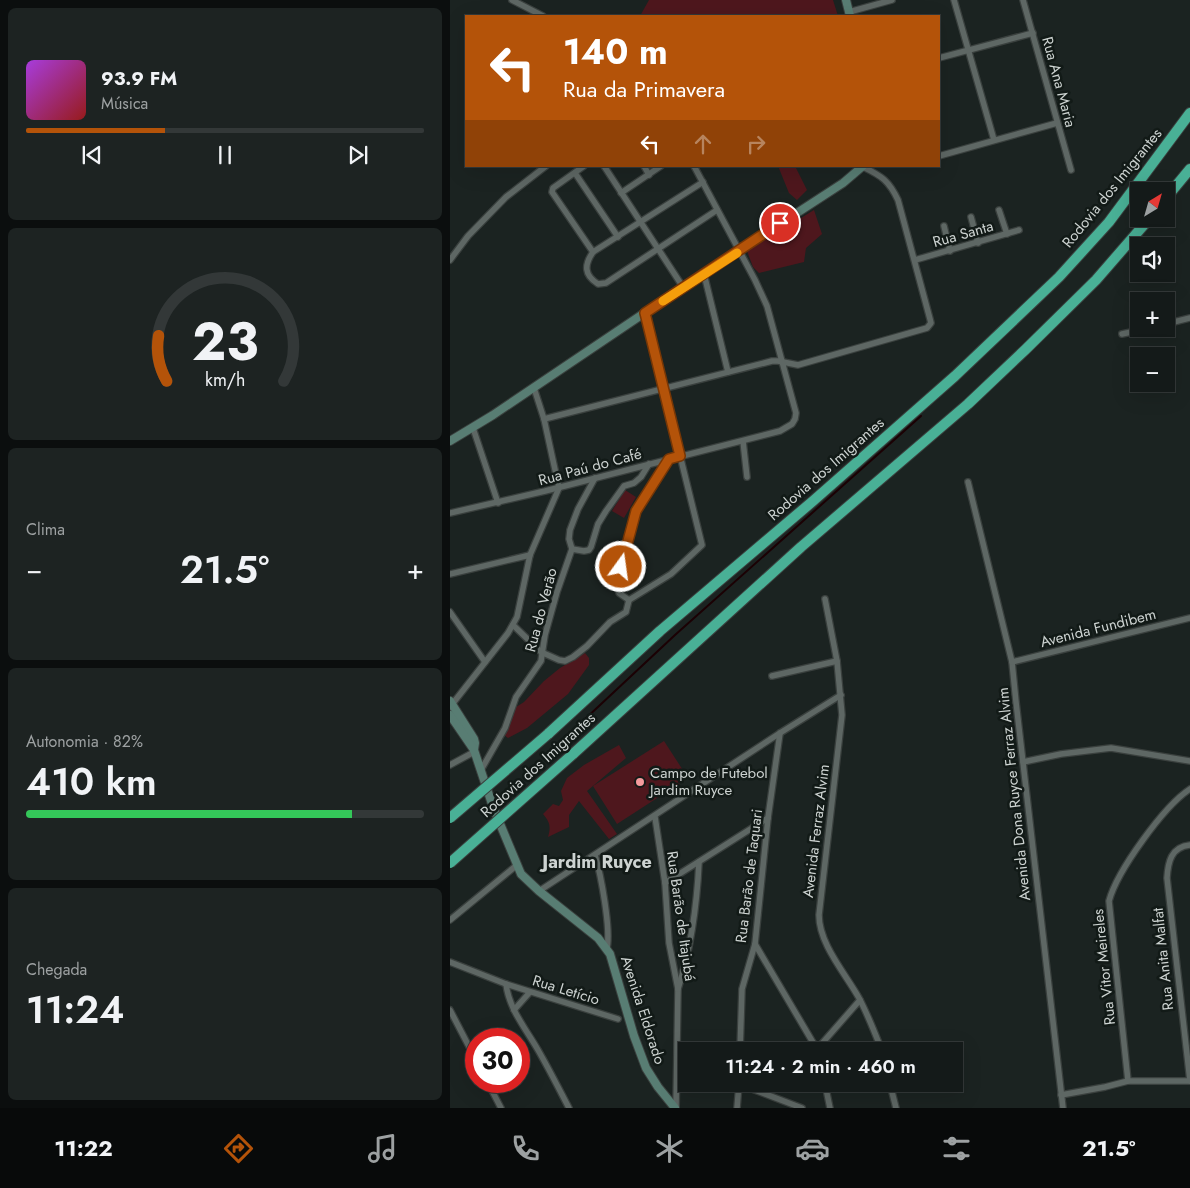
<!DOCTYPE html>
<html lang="pt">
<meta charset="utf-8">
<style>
body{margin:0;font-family:Jost,sans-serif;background:#1d2322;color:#f1f3f6;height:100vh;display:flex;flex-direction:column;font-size:19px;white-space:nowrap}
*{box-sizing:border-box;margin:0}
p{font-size:16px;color:#9da1a2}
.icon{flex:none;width:28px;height:28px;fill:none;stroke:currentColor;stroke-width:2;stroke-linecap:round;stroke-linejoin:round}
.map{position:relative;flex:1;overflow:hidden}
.panel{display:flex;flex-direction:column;gap:8px;padding:8px;background:#0b0e0e;width:450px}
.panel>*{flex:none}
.banner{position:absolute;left:15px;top:15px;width:475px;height:152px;border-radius:0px;box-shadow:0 5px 20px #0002,0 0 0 1px #333838;background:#b45309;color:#fff;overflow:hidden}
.needle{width:32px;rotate:37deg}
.fabs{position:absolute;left:680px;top:182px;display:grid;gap:10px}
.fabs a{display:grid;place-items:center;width:45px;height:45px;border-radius:0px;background:#141a19;box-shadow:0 5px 20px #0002,0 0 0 1px #333838;font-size:25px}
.speed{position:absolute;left:15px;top:1028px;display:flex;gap:10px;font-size:25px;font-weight:700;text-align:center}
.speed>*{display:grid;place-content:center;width:65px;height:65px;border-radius:50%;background:#141a19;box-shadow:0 5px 20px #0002,0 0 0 1px #333838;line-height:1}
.speed .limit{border:8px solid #d22;background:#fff;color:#111}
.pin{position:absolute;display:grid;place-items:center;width:42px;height:42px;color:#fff;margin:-21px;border:2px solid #fff;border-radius:50%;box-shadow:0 1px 5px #0007}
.me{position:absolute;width:55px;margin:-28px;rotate:14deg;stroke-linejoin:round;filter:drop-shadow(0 0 4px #0008)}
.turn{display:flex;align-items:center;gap:18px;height:105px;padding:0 15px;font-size:22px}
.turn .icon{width:65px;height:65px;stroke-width:2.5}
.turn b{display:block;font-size:35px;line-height:42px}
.lanes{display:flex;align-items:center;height:48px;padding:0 15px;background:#0003;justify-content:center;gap:25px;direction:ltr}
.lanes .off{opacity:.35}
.big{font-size:38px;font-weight:600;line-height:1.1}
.panel .tile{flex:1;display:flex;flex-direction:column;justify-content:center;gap:8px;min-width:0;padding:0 18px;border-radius:8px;background:#1d2322}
.panel .dial{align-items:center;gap:0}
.dial svg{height:130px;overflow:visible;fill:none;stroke:#333838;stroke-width:7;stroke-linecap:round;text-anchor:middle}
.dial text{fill:#f1f3f6;stroke:none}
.song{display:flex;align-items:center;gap:15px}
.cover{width:60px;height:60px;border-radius:8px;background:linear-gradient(135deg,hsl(280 70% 55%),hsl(0 70% 35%))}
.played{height:5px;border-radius:2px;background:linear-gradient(90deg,#b45309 35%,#333838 35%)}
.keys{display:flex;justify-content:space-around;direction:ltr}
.heat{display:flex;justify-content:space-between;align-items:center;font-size:28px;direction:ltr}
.charge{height:8px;border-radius:4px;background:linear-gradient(90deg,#34c759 82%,#333838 0)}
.trip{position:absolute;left:228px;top:1042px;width:285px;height:50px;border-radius:0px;background:#141a19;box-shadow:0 5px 20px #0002,0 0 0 1px #333838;font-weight:600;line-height:50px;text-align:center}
.menu{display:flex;height:80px;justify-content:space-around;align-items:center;background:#080a0a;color:#9da1a2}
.menu .icon{width:35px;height:35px}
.menu .current{color:#b45309}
.menu b{font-size:22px;color:#f1f3f6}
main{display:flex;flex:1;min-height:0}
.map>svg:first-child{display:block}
.green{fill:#4e171d}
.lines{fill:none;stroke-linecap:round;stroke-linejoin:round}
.stream{stroke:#1b0104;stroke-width:2}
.minor-casing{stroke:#3a403e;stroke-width:8}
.secondary-casing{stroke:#3a403e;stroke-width:10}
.motorway-casing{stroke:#3a403e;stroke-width:12}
.minor{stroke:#5e6764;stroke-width:5.5}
.secondary{stroke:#587d73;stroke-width:8}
.motorway{stroke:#49b096;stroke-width:10}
.motorway-bridge-casing{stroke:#3a403e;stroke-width:12;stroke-linecap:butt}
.motorway-bridge{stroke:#49b096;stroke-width:10}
.route-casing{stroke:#753606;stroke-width:12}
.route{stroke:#b45309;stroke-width:9}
.slow{stroke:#f59e0b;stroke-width:9}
.poi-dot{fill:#f59b9d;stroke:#121a17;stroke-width:2}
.labels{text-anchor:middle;stroke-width:5;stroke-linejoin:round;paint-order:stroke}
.street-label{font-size:15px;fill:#cdd3d1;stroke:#121a17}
.poi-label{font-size:15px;fill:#cdd3d1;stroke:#121a17;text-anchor:start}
.quarter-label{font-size:18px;font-weight:bold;fill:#cdd3d1;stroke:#121a17}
</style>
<main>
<section class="panel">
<div class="tile">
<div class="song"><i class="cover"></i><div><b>93.9 FM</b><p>Música</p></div></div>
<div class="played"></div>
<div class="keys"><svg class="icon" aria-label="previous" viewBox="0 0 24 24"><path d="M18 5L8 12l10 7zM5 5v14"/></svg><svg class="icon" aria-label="pause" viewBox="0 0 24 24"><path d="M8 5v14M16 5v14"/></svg><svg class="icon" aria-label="next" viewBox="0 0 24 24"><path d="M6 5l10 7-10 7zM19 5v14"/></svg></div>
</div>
<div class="tile dial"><svg viewBox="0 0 100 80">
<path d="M14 69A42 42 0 1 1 86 69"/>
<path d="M14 69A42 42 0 0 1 9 41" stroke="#b45309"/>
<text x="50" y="56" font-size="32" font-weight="700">23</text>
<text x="50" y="72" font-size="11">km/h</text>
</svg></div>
<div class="tile"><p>Clima</p>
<div class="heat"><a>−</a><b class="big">21.5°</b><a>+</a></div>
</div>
<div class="tile"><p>Autonomia · 82%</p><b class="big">410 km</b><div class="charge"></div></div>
<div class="tile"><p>Chegada</p><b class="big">11:24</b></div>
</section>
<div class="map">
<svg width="740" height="1108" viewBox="0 0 740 1108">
<rect width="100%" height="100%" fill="#1b2321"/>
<g class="green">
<path d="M199,0H383L388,16H190Z"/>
<path d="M328,166H345L357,190L347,200L339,193Z"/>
<path d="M364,210L372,234L356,248L354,262L309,273L303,267L297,251Z"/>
<path d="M175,490L186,497L174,518L162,511Z"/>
<path d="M135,653L139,658V665L118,694L77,728L58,738L54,735L63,709L74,702L94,681L110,668Z"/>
<path d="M214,741L238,778L167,824L143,786Z"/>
<path d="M169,745L176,758L137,791L167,834L159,839L129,801L119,815V827L98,837C101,827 100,822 93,814L103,804L109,806L113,800L111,791L117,778L134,765Z"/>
</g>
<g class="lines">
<path class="stream" d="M134,720L225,635L471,416"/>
<g class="minor-casing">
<g id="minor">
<path d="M62,0L93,16"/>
<path d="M504,0L544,140"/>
<path d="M573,0L621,170"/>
<path d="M399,12L442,0"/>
<path d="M489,58L583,33"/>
<path d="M489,156L607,123"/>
<path d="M134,166L103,188L102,192L143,252"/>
<path d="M154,166L233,287"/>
<path d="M194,166L199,175"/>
<path d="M125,173L168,237"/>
<path d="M253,182L143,252C134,265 134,275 148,284L156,283L267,210"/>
<path d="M171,193L211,166"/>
<path d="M549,210L557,234"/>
<path d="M521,217L528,243"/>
<path d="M494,226L500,251"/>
<path d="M0,260L18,236L56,197L96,166"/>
<path d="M465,260L569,230"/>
<path d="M254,274L278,372"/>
<path d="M716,324L740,318"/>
<path d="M672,334L695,329"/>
<path d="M94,419L322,361H328L348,365L477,328L481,323L480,319L448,200C439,181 432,176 413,167"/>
<path d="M23,428L48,503"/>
<path d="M293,441L297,477"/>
<path d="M518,482L562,662L566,702L613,1108"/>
<path d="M0,513L95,491L330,431L342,424L345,419L346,413L317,306L305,280L244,166"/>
<path d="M122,549L134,551L139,550L141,547L148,524L156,511L174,486L184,483L191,477L199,464"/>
<path d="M0,574L80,555"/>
<path d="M375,599L387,661L392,715L369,915C369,944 395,973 409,998C418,1015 425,1033 432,1051"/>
<path d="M179,600L169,593L167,584L186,511L219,459"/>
<path d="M0,612L35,662"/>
<path d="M63,625L91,652L109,660L115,661L123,657L137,646L160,622L176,612L179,600L221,574L252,545L195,313"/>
<path d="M562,662L740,618"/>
<path d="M322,676L387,661"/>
<path d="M0,707L58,633L67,617L80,555L109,488L94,419L84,388"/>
<path d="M573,762L611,754L661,748L740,761"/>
<path d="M0,765L24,752"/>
<path d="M31,770L55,728L66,697L91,661L95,635L107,592L122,549L119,539L120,530L128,509L145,478"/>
<path d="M205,817L215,883L219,943L228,989L226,1108"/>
<path d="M740,845C721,847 718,862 717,878L740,1081"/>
<path d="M145,855C151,875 161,929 157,948"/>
<path d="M215,883L318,818"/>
<path d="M89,891L330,733L391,695"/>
<path d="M0,920L67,865"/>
<path d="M305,944L368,1051"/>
<path d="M0,962L56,984L168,1019"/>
<path d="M56,984C59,1009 76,1029 88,1050C99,1069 109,1089 119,1108"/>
<path d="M228,989C241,948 247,905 249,862"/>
<path d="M0,1010L26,1060"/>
<path d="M64,1010L80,992"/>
<path d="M368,1048L410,1000"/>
<path d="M290,1051L292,989L305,944L318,818L330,733"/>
<path d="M37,1081L51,1108"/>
<path d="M678,1081L659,901C667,871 714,806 740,789"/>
<path d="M289,1084L352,1108"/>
<path d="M375,1084L380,1108"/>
<path d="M440,1084L446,1108"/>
<path d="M611,1095L655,1087L678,1081H740"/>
<path d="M287,1108L289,1084"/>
</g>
</g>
<g class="secondary-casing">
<g id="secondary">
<path d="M396,0L400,16"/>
<path d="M0,441L43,415L233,287L393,183L413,166"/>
<path d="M0,701L24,739L25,743L24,750"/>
<path d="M0,715L24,750L43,807L71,874L89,891L148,938L160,954L184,1036L196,1068L208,1087L225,1108"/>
</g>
</g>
<g class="motorway-casing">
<g id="motorway">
<path d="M716,198L740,169"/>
<path d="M98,734L210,631L363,501L505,376L609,277L659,222L740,113"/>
<path d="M123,754L351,547L518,404L576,349L646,280L699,219"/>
</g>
</g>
<use href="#minor" class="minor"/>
<use href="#secondary" class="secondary"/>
<use href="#motorway" class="motorway"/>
<g class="motorway-bridge-casing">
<g id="motorway-bridge">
<path d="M0,818L98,734"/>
<path d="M0,863L123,754"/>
</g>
</g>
<use href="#motorway-bridge" class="motorway-bridge"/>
</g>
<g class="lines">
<g class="route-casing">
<path id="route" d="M171,567L186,511L219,459L230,456L195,313L330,223"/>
</g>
<use href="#route" class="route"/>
<path class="slow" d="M213,301L287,253"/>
</g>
<circle class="poi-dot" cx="190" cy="782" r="5"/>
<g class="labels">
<g class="street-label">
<text transform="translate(609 82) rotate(75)" y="5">Rua Ana Maria</text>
<text transform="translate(662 188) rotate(-51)" y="5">Rodovia dos Imigrantes</text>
<text transform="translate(513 234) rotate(-16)" y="5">Rua Santa</text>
<text transform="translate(140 467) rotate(-15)" y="5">Rua Paú do Café</text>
<text transform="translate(376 469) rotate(-41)" y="5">Rodovia dos Imigrantes</text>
<text transform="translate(91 610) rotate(-75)" y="5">Rua do Verão</text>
<text transform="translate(648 628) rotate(-14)" y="5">Avenida Fundibem</text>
<text transform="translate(88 765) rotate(-42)" y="5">Rodovia dos Imigrantes</text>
<text transform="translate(564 794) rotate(-96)" y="5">Avenida Dona Ruyce Ferraz Alvim</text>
<text transform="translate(366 831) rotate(-83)" y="5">Avenida Ferraz Alvim</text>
<text transform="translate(299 876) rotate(-83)" y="5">Rua Barão de Taquari</text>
<text transform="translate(231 916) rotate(82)" y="5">Rua Barão de Itajubá</text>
<text transform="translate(713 959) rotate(-96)" y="5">Rua Anita Malfat</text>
<text transform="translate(654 967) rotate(-96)" y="5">Rua Vitor Meireles</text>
<text transform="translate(116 990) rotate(17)" y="5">Rua Letício</text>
<text transform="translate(193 1010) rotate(72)" y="5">Avenida Eldorado</text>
</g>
<g class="poi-label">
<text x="200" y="778">Campo de Futebol<tspan x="200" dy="17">Jardim Ruyce</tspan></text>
</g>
<g class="quarter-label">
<text x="147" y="868">Jardim Ruyce</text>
</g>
</g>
</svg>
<div class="fabs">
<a><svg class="needle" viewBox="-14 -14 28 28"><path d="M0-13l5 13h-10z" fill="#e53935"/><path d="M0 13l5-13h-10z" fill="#9da1a2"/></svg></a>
<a><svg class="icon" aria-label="sound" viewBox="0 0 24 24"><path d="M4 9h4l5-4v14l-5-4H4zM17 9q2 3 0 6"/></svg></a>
<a>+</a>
<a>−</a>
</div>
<div class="speed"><div class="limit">30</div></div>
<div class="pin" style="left:330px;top:223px;background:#d93025"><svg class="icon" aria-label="arrive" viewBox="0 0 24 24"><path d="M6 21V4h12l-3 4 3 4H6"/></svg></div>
<svg class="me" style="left:171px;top:567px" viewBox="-20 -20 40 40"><circle r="17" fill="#b45309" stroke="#fff" stroke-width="3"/><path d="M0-11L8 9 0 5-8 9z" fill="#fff"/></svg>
<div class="trip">11:24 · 2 min · 460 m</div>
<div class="banner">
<div class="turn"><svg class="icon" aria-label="left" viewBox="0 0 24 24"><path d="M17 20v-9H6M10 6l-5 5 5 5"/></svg><div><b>140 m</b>Rua da Primavera</div></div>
<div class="lanes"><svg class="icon" aria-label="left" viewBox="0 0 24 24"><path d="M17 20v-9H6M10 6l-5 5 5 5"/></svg><svg class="icon off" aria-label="ahead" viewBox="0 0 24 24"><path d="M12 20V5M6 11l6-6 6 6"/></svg><svg class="icon off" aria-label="right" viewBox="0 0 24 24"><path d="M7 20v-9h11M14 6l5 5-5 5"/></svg></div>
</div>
</div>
</main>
<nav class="menu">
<b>11:22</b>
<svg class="icon current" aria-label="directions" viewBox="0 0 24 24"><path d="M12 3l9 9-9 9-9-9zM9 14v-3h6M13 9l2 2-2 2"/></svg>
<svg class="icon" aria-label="music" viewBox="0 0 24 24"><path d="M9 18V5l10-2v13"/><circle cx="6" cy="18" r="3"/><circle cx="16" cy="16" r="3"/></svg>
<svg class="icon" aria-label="phone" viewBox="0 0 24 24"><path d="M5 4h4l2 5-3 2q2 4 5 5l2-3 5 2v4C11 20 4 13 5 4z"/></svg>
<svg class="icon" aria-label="climate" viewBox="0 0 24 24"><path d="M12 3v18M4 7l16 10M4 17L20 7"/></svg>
<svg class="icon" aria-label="car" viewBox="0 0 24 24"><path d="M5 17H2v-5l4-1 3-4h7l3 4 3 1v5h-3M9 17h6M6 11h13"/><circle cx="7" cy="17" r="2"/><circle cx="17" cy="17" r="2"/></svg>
<svg class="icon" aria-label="filters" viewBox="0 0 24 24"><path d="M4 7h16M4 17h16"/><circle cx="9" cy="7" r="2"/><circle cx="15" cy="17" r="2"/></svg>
<b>21.5°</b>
</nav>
